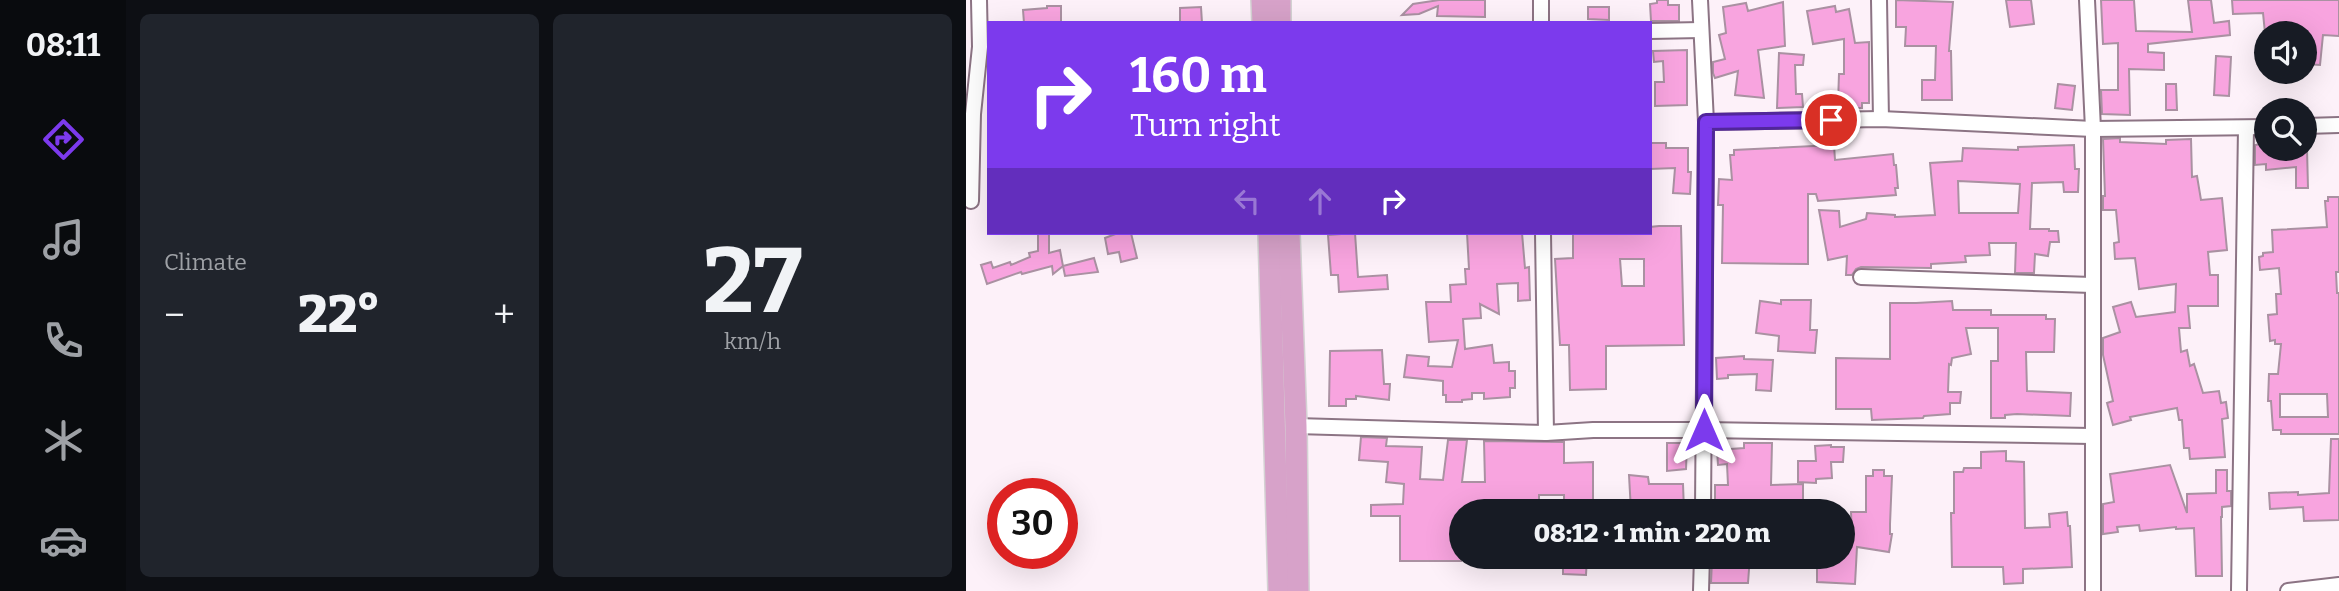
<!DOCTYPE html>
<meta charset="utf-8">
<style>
body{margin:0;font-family:Bitter,serif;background:#20242c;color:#f1f3f6;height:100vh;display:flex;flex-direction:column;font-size:26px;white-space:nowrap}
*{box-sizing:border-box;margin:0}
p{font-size:23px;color:#9ea1a6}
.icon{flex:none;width:38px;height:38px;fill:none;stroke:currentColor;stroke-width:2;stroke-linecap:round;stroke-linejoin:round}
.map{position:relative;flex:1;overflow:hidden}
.side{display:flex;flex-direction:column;gap:14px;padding:14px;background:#0d0f14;width:840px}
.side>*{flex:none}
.hud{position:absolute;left:21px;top:21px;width:665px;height:214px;border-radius:0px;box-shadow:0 7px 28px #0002;background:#7c3aed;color:#fff;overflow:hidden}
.tools{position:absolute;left:1288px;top:21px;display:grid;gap:14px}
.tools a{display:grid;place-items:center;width:63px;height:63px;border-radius:50%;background:#171b24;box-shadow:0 7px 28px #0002;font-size:35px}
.speed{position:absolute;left:21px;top:478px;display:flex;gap:14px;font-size:35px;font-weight:700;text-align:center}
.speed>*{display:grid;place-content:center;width:91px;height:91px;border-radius:50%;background:#171b24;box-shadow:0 7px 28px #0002;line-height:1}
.speed .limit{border:10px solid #d22;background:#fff;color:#111}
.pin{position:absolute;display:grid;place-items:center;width:60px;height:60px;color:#fff;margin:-30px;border:4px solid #fff;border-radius:50%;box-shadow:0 2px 7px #0007}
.me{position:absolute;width:77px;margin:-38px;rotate:0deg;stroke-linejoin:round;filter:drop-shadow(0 0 5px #0008)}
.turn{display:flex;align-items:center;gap:24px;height:147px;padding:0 28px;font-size:32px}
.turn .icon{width:91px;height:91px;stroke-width:2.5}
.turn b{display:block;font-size:49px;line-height:60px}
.lanes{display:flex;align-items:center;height:66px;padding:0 28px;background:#0003;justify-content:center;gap:35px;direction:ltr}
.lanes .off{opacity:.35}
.big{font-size:52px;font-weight:800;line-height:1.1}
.side .widget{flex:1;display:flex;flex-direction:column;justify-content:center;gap:10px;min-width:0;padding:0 24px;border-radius:10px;background:#20242c}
.side .dial{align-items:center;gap:0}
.dial b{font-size:91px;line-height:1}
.heat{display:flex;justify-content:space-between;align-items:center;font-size:38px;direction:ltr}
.side .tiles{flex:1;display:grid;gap:14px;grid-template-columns:repeat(2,1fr)}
.trip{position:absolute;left:483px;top:499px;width:406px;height:70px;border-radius:35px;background:#171b24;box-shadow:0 7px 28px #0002;font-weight:800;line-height:70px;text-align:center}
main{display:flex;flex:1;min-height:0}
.tab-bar{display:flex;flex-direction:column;width:126px;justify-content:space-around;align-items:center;background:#090b0e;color:#9ea1a6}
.tab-bar .icon{width:49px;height:49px}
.tab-bar .on{color:#7c3aed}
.tab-bar b{font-size:32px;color:#f1f3f6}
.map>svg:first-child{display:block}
.building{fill:#f8a4df;stroke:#aa91a2;stroke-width:2;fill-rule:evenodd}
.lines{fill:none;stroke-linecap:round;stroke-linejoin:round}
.minor-casing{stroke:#8c7484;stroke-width:18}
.primary-casing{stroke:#d4d2d3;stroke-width:24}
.minor{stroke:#fff;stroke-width:14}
.primary{stroke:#d7a2c9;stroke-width:21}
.route-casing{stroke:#51269a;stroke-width:18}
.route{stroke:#7c3aed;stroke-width:12}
</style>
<main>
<nav class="tab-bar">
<b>08:11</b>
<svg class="icon on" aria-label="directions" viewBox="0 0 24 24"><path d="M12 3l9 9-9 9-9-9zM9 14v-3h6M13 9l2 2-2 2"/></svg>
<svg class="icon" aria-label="music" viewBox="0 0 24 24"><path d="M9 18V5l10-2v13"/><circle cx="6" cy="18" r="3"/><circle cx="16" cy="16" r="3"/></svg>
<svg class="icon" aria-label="phone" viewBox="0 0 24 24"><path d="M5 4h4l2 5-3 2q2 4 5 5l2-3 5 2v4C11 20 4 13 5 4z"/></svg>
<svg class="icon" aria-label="climate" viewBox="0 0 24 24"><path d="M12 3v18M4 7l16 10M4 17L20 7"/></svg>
<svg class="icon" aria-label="car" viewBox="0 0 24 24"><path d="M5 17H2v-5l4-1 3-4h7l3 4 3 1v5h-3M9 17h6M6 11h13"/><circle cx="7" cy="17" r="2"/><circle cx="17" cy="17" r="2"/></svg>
</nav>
<section class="side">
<div class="tiles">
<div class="widget"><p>Climate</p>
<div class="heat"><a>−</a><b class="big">22°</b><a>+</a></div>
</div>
<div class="widget dial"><b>27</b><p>km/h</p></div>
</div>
</section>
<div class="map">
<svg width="1373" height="591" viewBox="0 0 1373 591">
<rect width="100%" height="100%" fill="#fdf1f9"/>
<g class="building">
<path d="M473,0H519V17L471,16L472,6L453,14L436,15L447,4Z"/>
<path d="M691,0H702V5H713V21H685L684,4L691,3Z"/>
<path d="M930,0L987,2L983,51H985L986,100H956V80H969L970,46H939L940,27H930Z"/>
<path d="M1040,0H1065L1068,24L1044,27Z"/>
<path d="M1135,0H1168L1170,31L1226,32L1222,0H1245L1248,23L1263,21L1264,35L1182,44V52L1198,53V70L1163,69L1164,115L1136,114L1135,90H1152V43L1137,44Z"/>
<path d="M1266,0H1373V36L1357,35L1354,65L1339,64V33H1299L1297,13L1267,14Z"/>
<path d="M817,2L819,46L792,50L798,98L769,95L772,71L749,78L747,73V62L759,59L753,35L760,33L757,7L780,3L782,11Z"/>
<path d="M81,6H95V23H58L57,10L81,8Z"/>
<path d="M869,6L870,12L883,9L889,43L903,42V103H896V108H884V103H872L873,74H878V39L847,44L841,11Z"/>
<path d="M235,7L236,23H214V8Z"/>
<path d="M622,7H643V20L622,19Z"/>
<path d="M721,50V105L689,106V82H698L697,61L688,62L687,51Z"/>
<path d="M813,53L838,55L837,65H829L830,94H836L837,107L811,108Z"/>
<path d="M1250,56L1265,57L1263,96L1248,95Z"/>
<path d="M1092,84L1109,86L1106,110L1089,108Z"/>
<path d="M1200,84H1210L1211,110H1200Z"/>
<path d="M1154,138V142L1200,144V140L1225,139L1226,177L1231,176L1235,200L1256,198L1261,250L1242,252L1244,275H1252V306H1222L1224,328H1213L1215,352L1221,350L1224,366L1228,364L1237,393L1253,391L1255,403L1260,402L1262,418L1256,419L1259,457L1224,459L1223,448H1218L1216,420H1213L1211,408L1164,417L1165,420L1147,425L1141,403L1147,401L1137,355V338L1154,332L1147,307L1165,302L1170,317L1209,312L1210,284L1173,289L1169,258L1149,259L1148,243L1153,242L1150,210H1137V196H1139L1137,139Z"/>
<path d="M684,143H700V148H722V172H725L724,194L707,193L709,168L684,169Z"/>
<path d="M1300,143V149H1341L1342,188H1330V167L1300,170V164L1289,165V145Z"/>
<path d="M868,145L869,160L927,154L928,165H930L932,188H929L930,195L852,201L850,194H842V264L756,263L757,205H752L753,179L766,180L764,155H768V150Z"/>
<path d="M1108,145L1109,169H1113L1112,192H1098L1097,182L1066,183L1064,229H1083V231H1092L1093,242H1084L1082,256L1069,254L1068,273H1049L1050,243H1023L1024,255L999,256L1000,262L965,264V268L895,267L890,269L886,275H880L881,256L862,260L853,210L873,211L874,227L900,219L901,213L929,215V217L969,215L964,163L996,161L997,148L1052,150V147ZM992,181L1054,184L1052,213H993Z"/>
<path d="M1362,197H1373V272H1370L1371,293H1373V434H1315V430H1307L1305,401H1302L1303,374H1312L1315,344H1309V340L1304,341L1302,315L1311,314L1310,294H1315L1313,268L1294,270L1293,257L1297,256V253L1307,252L1306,230L1361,227L1359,201H1362ZM1314,394H1361L1362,417H1314Z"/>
<path d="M693,226H715L718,345L640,346V389L604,390L603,345H594L589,259L607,258V233H684V227ZM654,259H678V286H656Z"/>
<path d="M72,233H83V253L94,250L97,266L87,274L86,266L56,274L55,272L21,284L15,265L25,262L27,268L44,262L45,265L64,257L63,253L72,251Z"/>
<path d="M152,233H165L171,258L155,262L153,252L142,254L139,238Z"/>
<path d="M389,233L392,277L421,275L422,289L373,292L372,275H365L362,235Z"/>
<path d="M501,233H556L559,268L563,267L564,300L552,301V283L531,284L533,314L514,304L515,318L497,319L499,349L526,345L528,363L543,362V371H549V388H544V397L518,399V393H506V399L496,400V402H480V395H477V381L438,377L441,355L463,357L462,366L486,367L492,340L463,342L460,302H485L484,285L500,284L499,269H503Z"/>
<path d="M128,258L132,272L99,276L97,266Z"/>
<path d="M815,300H845L844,330H851L849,353L812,351L813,336L790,333L794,301L815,304Z"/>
<path d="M986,301L987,310H1025V315H1080V319H1089L1088,352H1060L1061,391L1105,393L1104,416L1051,414L1039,415V418H1025V361H1032V328H1000L1005,354L986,358L985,365L983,364L982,392H995L994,403H984V414L958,416L957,418L906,420L905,409H870V358L924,359V303H950Z"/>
<path d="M416,350L418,384H424L423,400L390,396V399H380V406H363L364,351Z"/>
<path d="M778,356V359L807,360L805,391L790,390L791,374L762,375V378L751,379L750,358Z"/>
<path d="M395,437L421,438L420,446L456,447L454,479L477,480L482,440H501L496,482H519L518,441L598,442V463L627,462V511H598V495H573V511H495V561H434V516H405V505L437,504L438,484L420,482L422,462L393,460Z"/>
<path d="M1365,439H1373V520L1338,521L1337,507L1304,509L1303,493L1332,492V495L1363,493Z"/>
<path d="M701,443H721L720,469L701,471Z"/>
<path d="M778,443H806L805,485L837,484V506L771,507V511H749V485H762L761,464L752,465L751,450L778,448Z"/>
<path d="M865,445V447H878L877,462H865L866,478L850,479V483L832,482V461H850L849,446Z"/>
<path d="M1040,451V461L1058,462L1059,528L1084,527L1083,514L1101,512L1102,526H1104L1106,567L1057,569V583L1038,584L1037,567H986L985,513H988V472H997L998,468H1015V452Z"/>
<path d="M1204,465L1221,513V494L1250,493V470H1261V491H1265V506L1256,507V517H1255L1256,576H1230L1228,528L1210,529V527L1174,531L1173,525L1151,527L1152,532L1137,534V504L1148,502L1144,474Z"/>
<path d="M907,470H918V476H926L924,524V534H926L923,552L891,547L889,584L851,582V564L869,563V556H877V537H886L885,512H900V476H907Z"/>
<path d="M663,475L682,477L683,484H717L718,511H665Z"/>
<path d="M597,556H621L620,575L597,574Z"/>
<path d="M751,556H784L782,583H745L746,560H751Z"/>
</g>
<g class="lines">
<g class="minor-casing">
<g id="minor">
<path d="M575,0V23"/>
<path d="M734,0L740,122L737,511"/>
<path d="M913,0L915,119"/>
<path d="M1121,0L1127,129V591"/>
<path d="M684,31L735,30"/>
<path d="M740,122L915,119L1127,129L1300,127"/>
<path d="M1339,126L1373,125"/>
<path d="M5,201L7,114L14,47L13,0"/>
<path d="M577,233L580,433"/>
<path d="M895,277L1126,285"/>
<path d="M330,426L580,433L627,430H738L1126,436"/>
<path d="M735,591L736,556"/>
<path d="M1273,591L1280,128"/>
<path d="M1322,591L1373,585"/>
</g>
</g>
<g class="primary-casing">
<g id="primary">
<path d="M296,0L297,23"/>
<path d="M314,0V23"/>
<path d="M303,233L313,591"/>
<path d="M323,233L330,426L332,591"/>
</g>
</g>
<use href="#minor" class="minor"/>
<use href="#primary" class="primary"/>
</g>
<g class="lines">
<g class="route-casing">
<path id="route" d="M738,430L740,122L865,120"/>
</g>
<use href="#route" class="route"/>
</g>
</svg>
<div class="tools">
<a><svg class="icon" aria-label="sound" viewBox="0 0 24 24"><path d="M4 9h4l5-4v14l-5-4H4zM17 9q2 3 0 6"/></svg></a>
<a><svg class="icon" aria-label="search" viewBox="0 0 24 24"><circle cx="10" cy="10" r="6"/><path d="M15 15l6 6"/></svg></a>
</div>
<div class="speed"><div class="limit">30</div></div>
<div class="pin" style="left:865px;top:120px;background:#d93025"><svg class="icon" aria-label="arrive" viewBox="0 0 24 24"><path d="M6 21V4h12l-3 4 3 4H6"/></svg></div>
<svg class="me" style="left:738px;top:430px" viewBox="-20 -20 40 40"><path d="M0-17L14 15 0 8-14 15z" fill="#7c3aed" stroke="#fff" stroke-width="4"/></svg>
<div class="trip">08:12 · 1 min · 220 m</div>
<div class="hud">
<div class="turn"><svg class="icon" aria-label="right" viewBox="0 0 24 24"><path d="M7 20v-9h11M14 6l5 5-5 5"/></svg><div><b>160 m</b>Turn right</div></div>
<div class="lanes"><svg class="icon off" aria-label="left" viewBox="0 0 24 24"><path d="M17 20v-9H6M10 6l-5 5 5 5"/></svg><svg class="icon off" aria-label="ahead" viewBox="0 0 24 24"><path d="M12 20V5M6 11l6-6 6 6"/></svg><svg class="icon" aria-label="right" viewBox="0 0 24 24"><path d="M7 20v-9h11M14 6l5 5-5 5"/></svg></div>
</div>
</div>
</main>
